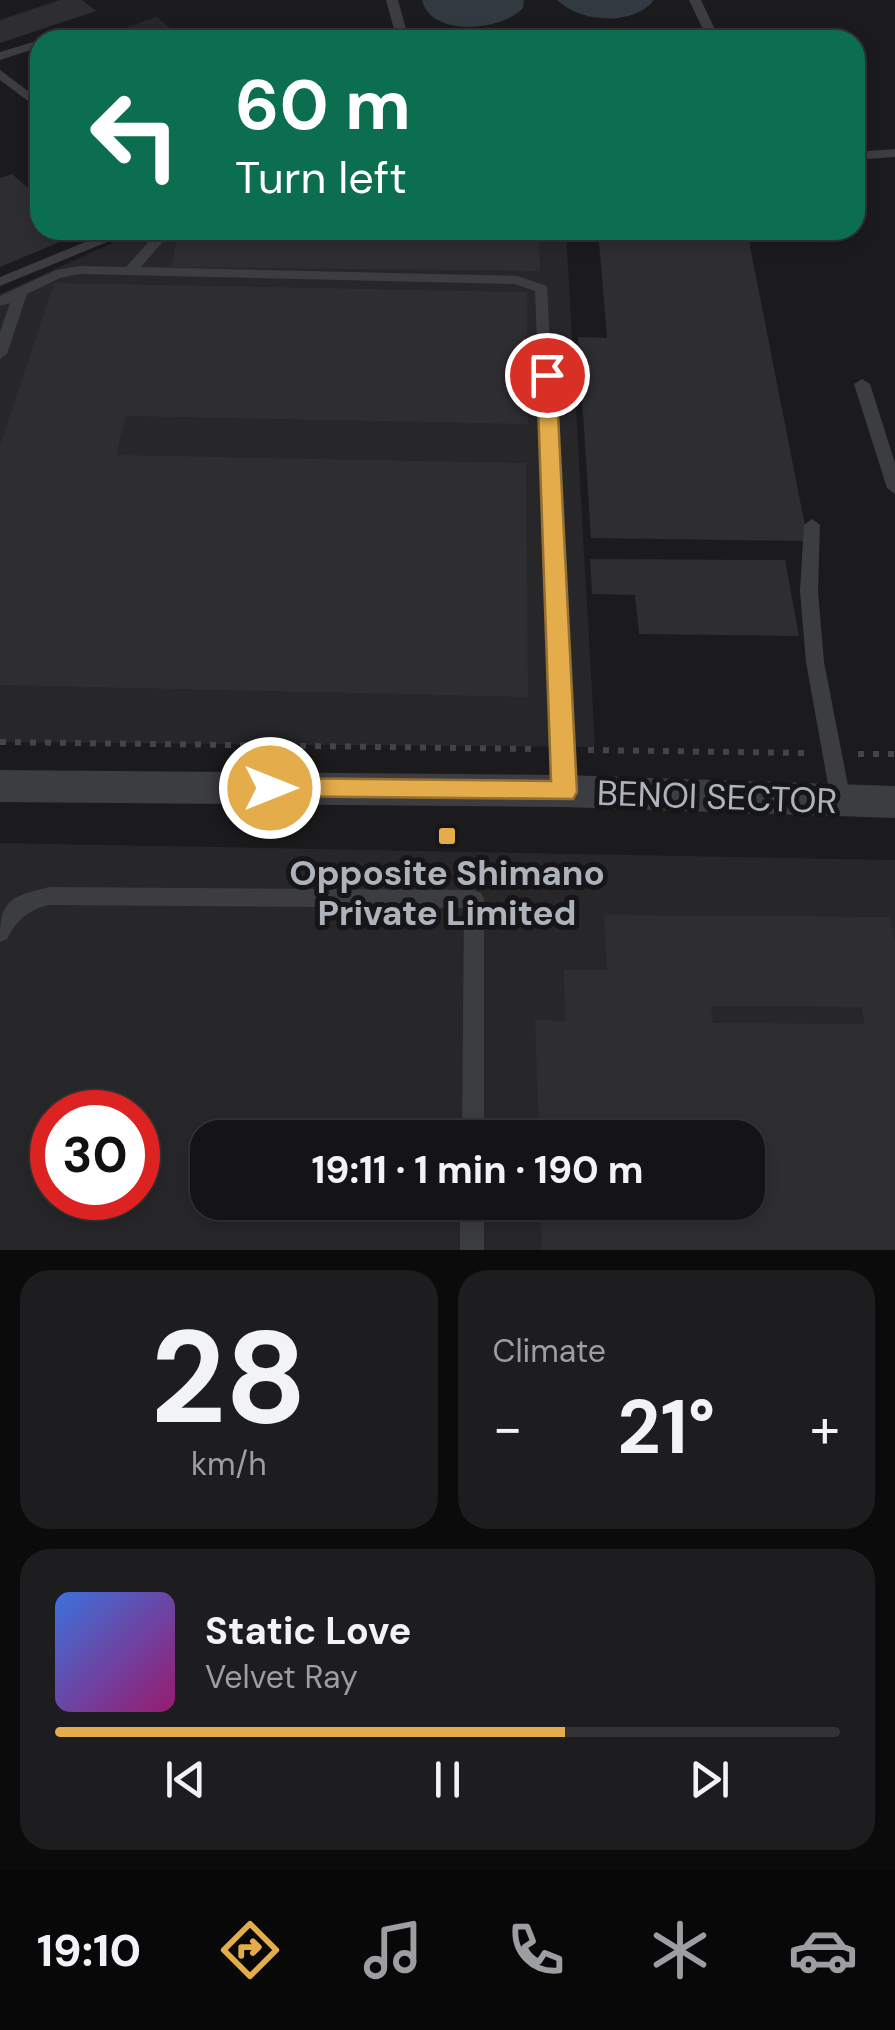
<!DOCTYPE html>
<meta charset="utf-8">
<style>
body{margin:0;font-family:"DM Sans",sans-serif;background:#1d1d1f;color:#f1f3f6;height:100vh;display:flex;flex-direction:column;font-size:38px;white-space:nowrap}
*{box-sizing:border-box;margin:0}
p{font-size:32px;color:#9d9ea1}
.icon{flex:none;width:55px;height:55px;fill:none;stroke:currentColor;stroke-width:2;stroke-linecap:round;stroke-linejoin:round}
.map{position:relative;height:1250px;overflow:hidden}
.details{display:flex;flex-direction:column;gap:20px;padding:20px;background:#0b0b0c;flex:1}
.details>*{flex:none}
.guide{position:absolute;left:30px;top:30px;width:835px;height:210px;border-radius:30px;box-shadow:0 5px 15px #0003,0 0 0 2px #333335;background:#0b6e4f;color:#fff;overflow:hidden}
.speed{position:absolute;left:30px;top:1090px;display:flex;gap:20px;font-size:50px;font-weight:700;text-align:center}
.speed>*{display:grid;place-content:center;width:130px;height:130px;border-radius:50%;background:#141416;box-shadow:0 5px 15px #0003,0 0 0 2px #333335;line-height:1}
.speed .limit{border:15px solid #d22;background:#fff;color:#111}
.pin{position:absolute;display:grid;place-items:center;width:85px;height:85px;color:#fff;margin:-42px;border:5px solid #fff;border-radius:50%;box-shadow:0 2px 10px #0007}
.me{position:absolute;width:110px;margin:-55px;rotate:90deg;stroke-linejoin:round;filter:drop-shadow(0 0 8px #0008)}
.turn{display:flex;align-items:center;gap:35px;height:210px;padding:0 40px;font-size:45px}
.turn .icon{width:130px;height:130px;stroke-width:2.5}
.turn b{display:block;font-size:70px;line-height:85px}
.big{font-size:75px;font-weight:700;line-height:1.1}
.details .card{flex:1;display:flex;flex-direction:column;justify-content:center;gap:15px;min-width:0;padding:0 35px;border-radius:30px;background:#1d1d1f}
.details .dial{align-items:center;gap:0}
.dial b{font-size:130px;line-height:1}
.song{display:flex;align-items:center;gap:30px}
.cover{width:120px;height:120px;border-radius:15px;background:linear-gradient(135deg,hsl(220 70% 55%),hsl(320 70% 35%))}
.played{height:10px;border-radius:5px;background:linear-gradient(90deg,#e4ac4b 65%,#333335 65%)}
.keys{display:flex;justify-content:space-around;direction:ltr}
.heat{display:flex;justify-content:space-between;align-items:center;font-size:55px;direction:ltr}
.details .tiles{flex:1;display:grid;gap:20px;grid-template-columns:1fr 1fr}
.card:last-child{grid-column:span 2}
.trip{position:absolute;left:190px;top:1120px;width:575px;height:100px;border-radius:30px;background:#141416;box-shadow:0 5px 15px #0003,0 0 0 2px #333335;font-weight:700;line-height:100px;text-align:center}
.dock{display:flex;height:160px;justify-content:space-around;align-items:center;background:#080809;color:#9d9ea1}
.dock .icon{width:70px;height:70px}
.dock .current{color:#e4ac4b}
.dock b{font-size:45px;color:#f1f3f6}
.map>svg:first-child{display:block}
.built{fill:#27272a;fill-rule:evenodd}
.water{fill:#313a40}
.building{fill:#2e2e31;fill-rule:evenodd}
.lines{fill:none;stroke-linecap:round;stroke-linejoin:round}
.path{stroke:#424448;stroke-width:6;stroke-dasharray:6 9;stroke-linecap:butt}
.service{fill:#3c3d41;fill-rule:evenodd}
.minor{fill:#3c3d41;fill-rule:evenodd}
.route{fill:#e4ac4b;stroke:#947031;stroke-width:2.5}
.poi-dot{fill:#e4ac4b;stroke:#161618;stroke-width:4}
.labels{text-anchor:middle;stroke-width:10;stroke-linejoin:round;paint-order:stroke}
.street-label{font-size:35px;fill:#aeb3bb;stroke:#161618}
.poi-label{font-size:35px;font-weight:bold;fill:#aeb3bb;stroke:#161618}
</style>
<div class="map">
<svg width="895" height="1250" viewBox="0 0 895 1250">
<rect width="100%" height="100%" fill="#1b1b1d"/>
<g class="built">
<path d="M156,17L186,40H92Z"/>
<path d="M141,230H566L595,747L0,742V294Z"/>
<path d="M0,843L895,860V1250H0ZM52,1112H138V1198H52ZM208,1138H748V1202H208Z"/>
</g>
<g class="water">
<path d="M422,0H524L523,8C502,31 431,38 422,0Z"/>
<path d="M557,0H654C633,27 579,22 557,0Z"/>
</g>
<g class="building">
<path d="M60,0H82L96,11L0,43V20Z"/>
<path d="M12,174L40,198V230L81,233L0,267V178Z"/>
<path d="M202,230H539L540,271L171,267L178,235H200Z"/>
<path d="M598,230L747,231L808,541L591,538L578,337L607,338Z"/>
<path d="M54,283L527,292L528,424L126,416L116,455L526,463L528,697L0,685V446Z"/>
<path d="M590,559L785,560L799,636L639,634L635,595L592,594Z"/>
<path d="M604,915L890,917L895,941V1250H542L540,1202H748V1138H539L535,1020L565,1021L564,970H607ZM711,1006L861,1007L865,1024L713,1023Z"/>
</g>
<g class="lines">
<g class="path">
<path d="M0,742L537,749"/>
<path d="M588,750L807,753"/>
<path d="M858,754H895"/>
</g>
<g class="service">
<path d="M386,0H398L409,40H397Z"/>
<path d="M689,0H701L720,40H708Z"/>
<path d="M72,29L76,30V34L59,40H42Z"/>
<path d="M40,40V47L0,60V52Z"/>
<path d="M0,70L40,100V110L0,80Z"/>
<path d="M895,149V157L855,160V152Z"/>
<path d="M159,230H173L141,267L517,276L547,286L574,791L571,797L564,799L557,797L554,791L535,291L515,284L79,274L60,278L27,294L7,354L0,359V332L10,303L0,306V296L56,270L79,266L126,267Z"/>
<path d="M107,233L112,234V240L0,286V277Z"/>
<path d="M862,379L870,384L895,463V494L887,488L854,384Z"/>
<path d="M812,519L820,525L818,591L824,662L851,801L848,807L841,809L834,807L831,801L806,662L800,591L804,525Z"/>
<path d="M49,887L474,890L481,893L484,899V1138H462L464,908L49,905C28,910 17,920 7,939L0,942C0,900 9,897 49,887Z"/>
<rect x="460" y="1202" width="24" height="48"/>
</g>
<path class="minor" d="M0,770L564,775L895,786V818L564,807L0,802Z"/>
</g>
<path class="route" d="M547,369L556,375L577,792L573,799L261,796L257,788L261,781L270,778L551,781L537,375Z"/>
<rect class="poi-dot" x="437" y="826" width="20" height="20" rx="5"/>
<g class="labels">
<g class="street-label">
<text transform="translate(717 797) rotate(2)" y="12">BENOI SECTOR</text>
</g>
<g class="poi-label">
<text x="447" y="885">Opposite Shimano<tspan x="447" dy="40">Private Limited</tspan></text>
</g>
</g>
</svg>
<div class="speed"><div class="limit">30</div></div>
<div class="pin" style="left:547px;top:375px;background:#d93025"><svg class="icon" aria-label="arrive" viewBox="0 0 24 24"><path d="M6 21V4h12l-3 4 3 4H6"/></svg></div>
<svg class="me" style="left:270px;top:788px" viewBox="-20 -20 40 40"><circle r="17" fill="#e4ac4b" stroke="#fff" stroke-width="3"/><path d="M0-11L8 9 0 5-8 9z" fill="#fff"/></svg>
<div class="trip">19:11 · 1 min · 190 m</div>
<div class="guide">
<div class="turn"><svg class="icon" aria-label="left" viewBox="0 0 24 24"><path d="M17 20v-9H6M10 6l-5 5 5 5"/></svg><div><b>60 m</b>Turn left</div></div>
</div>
</div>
<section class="details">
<div class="tiles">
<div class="card dial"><b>28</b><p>km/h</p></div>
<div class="card"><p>Climate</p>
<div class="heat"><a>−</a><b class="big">21°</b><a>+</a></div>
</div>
<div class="card">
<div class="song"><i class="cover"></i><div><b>Static Love</b><p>Velvet Ray</p></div></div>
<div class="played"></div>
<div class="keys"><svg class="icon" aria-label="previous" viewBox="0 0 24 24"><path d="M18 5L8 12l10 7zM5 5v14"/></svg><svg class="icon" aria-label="pause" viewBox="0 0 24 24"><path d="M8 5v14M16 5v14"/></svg><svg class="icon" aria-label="next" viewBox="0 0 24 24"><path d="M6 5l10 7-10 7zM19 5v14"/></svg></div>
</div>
</div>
</section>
<nav class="dock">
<b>19:10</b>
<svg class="icon current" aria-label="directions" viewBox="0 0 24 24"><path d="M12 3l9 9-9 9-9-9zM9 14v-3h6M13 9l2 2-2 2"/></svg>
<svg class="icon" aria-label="music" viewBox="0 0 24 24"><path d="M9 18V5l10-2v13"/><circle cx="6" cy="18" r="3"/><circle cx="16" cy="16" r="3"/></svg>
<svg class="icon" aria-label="phone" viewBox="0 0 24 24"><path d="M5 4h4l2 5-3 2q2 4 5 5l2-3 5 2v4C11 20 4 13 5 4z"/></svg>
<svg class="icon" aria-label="climate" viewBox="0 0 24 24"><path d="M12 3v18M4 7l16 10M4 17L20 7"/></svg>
<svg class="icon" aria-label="car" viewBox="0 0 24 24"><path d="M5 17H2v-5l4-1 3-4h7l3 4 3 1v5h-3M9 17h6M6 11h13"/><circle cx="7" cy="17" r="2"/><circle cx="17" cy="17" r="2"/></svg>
</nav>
